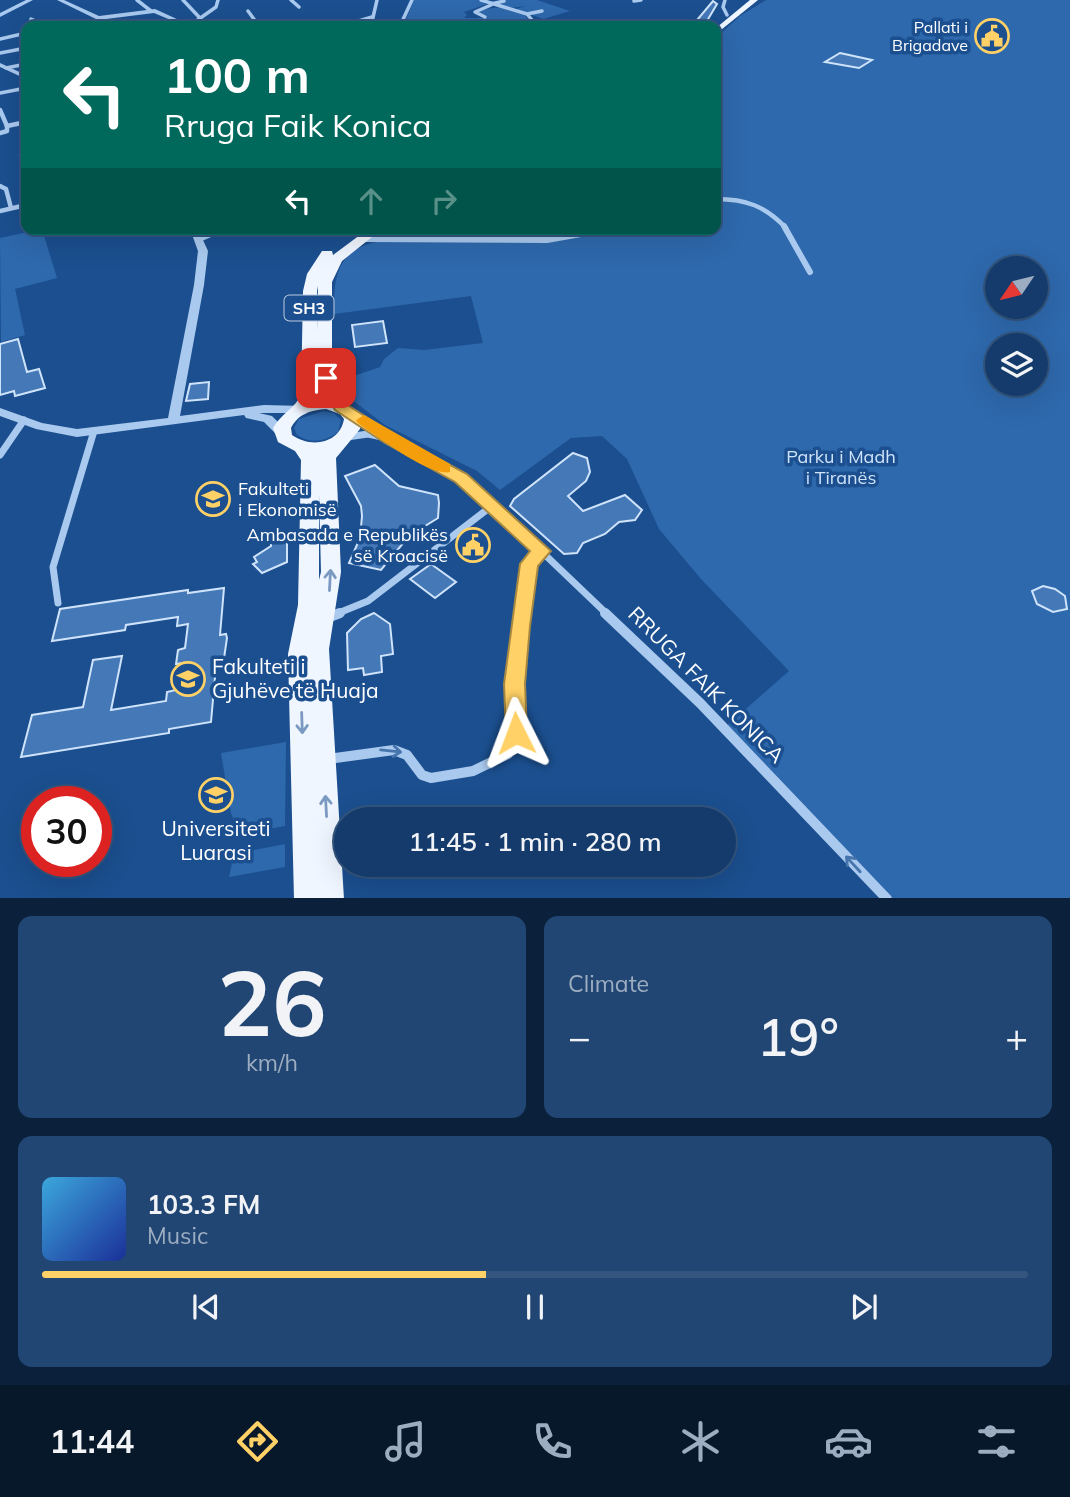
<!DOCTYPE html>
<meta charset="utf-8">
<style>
body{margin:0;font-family:Mulish,sans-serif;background:#214673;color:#f1f3f6;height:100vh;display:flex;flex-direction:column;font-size:26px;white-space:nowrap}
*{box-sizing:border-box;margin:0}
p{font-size:23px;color:#9dadc1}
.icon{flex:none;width:38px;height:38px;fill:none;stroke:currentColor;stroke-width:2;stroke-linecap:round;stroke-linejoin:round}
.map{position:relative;height:898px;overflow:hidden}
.details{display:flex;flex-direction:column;gap:18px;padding:18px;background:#0b203b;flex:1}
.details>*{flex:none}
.top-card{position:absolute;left:21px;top:21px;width:700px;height:214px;border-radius:14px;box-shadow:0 7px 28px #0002,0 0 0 2px #33557e;background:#00695c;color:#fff;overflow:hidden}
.needle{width:46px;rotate:235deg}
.controls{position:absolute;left:985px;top:256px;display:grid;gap:14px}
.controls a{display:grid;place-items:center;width:63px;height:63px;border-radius:50%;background:#143b6b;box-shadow:0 7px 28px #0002,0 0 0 2px #33557e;font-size:35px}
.speed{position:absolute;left:21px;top:786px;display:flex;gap:14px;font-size:35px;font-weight:700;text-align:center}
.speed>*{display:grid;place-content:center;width:91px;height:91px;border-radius:50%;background:#143b6b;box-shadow:0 7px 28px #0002,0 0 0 2px #33557e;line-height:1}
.speed .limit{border:10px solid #d22;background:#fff;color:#111}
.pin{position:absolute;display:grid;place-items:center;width:60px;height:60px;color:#fff;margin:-30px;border-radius:14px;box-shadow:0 4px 10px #0006}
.me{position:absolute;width:77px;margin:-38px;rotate:357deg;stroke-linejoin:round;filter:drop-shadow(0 0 5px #0008)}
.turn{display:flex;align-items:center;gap:24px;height:147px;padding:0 28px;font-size:32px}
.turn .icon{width:91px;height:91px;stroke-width:2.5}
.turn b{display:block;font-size:49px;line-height:60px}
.lanes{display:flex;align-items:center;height:66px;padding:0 28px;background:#0003;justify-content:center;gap:35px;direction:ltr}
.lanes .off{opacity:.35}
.big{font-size:52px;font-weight:600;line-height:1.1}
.details .tile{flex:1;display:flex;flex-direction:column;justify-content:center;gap:10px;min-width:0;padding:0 24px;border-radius:14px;background:#214673}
.details .dial{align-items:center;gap:0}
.dial b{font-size:91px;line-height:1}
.song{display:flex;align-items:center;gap:21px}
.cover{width:84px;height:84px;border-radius:10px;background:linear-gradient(135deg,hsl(200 70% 55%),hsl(230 70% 35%))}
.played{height:7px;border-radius:4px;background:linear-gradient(90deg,#ffd166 45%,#33557e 45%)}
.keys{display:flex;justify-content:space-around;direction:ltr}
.heat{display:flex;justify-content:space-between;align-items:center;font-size:38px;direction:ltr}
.details .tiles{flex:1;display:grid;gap:18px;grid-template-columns:1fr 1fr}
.tile:last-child{grid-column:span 2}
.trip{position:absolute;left:334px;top:807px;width:402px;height:70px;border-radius:35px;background:#143b6b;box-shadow:0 7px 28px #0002,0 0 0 2px #33557e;font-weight:600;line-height:70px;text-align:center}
.tab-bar{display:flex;height:112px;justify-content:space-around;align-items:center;background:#08182b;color:#9dadc1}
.tab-bar .icon{width:49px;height:49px}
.tab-bar .selected{color:#ffd166}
.tab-bar b{font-size:32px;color:#f1f3f6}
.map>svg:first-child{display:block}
.green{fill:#2e69ad;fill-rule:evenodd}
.building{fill:#4478b7;stroke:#cfe3fa;stroke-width:2}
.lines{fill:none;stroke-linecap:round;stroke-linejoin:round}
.minor-far4{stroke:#a9c9ee;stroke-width:3.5}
.minor-far3{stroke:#a9c9ee;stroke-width:4.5}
.minor-far2{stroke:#a9c9ee;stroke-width:6}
.minor-far1{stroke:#a9c9ee;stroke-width:7}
.minor{stroke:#a9c9ee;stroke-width:10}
.tertiary{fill:#a9c9ee;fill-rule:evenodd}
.primary{fill:#f0f6ff;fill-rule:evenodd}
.oneway{stroke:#7b9ac1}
.oneway2{stroke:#4674ac}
.route{fill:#ffd166;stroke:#a68842;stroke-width:2}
.slow{fill:#f59e0b}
.labels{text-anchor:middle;stroke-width:7;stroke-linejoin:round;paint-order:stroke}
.far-poi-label{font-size:16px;fill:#fff;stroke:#1b4f8f;text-anchor:end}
.shield{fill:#1b4f8f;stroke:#bbcadd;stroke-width:2}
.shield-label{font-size:16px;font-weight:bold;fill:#fff}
.park-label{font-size:18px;fill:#cfe3fa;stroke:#1b4f8f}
.poi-label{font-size:18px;fill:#fff;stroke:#1b4f8f;text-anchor:start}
.near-poi-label{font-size:21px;fill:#fff;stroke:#1b4f8f;text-anchor:start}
.near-street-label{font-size:21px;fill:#fff;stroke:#1b4f8f}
</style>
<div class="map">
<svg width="1070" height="899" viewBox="0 0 1070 899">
<rect width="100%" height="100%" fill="#1b4f8f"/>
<g class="green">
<path d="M414,0H478L487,4L464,12L467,15L464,18H488L478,12C494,5 521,5 530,22L403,26Z"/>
<path d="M505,0H537L570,11L543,19L516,9L526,6L511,8L496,4Z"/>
<path d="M766,0H1070V898H887L724,728L789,671L701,579L659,529L627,459L602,436L571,438L500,490L477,471L385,425L342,392L354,376L380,367L384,359L398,348L424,350L483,343L471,296L334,314C333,262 344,244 397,239L398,235L389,229H716V38L740,16ZM998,268H1036V306H998ZM998,345H1036V383H998Z"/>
<path d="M42,229L57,278L15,289L25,335L1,342L0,238Z"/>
<path d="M323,411L334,413L341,420L338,432C325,442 310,444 297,435L294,428L299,419Z"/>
<path d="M286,742L285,826L247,833L238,831L231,813L221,753Z"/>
<path d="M285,844V867L229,877L234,854Z"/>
</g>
<g class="building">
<path d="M713,1L717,4L704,26H692Z"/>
<path d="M840,53L872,60L859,68L825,62Z"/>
<path d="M383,321L387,343L355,347L352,325Z"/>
<path d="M18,339L27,372L39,369L45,388L15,396L14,391L0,395V344Z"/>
<path d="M209,382L208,399L186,401L190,384Z"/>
<path d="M573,453L587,458L590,472L586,481L568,496L583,511L625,495L642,510L635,520L619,522L605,534L583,543L577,553L564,554L510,506L514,499Z"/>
<path d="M375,465L399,486L438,495L439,503L438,518L409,536L381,570L349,563L360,538L362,516L361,506L345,476Z"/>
<path d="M287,533V562L262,573L253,564L257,562L254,557L271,546V535Z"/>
<path d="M431,564L456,582L435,598L410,579Z"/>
<path d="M1043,586L1055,589L1065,596L1067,609L1053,612L1037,604L1032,591Z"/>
<path d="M224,588L220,635L226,634L227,638L223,665L216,666L211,722L169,729V733L21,757L32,715L83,707L93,660L122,656L111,710L166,701L167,692L180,689L183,663L176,664L178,650L185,648L188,624L177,626L178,617L126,625L125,630L52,641L60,609L188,590V593Z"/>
<path d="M374,613L390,624L393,654L381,656L382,672L364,675L363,668L348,670L347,633L361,619Z"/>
</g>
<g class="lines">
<g class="minor-far4">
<path d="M137,0L151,11"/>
<path d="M183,0L200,18"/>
<path d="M291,0L299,7"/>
<path d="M481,0L527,14L537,26"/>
<path d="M725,0L723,7L727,15"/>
<path d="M634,1L641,0"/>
<path d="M491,4L504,1"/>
<path d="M248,11L259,26"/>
<path d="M527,14L542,11"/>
<path d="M485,17L475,12L491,5"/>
<path d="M31,19L47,26"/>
<path d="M679,25L688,26"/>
<path d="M189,26L216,7L218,0"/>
<path d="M342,26L372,17"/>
<path d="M371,26L377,0"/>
<path d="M400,26L412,0"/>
<path d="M0,39L26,33"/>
<path d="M0,53L26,48"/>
<path d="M6,68L26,64"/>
<path d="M0,93L26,88"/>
</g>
<g class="minor-far3">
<path d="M0,110L7,126"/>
<path d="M7,126L26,122"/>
<path d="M0,133L7,131V126"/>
<path d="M21,155L26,154"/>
<path d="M0,186L6,189L11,208"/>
<path d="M716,199C746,199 765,206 786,228"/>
<path d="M0,211L26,205"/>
</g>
<g class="minor-far2">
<path d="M784,226L810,272"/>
<path d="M199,239L222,229"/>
<path d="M363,239L547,240L609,229"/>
</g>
<g class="minor-far1">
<path d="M353,413L476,489L607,614"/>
<path d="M347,437L368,434L387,438"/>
<path d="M0,455L24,420"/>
<path d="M58,603L53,567L94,431"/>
<path d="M336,614L368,601L493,505"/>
<path d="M522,614L531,561L542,551"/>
</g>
<g class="minor">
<path d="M605,613L700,703L887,899"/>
<path d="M327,618L340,613"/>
<path d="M328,759L394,750L407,755L422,775L431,778L473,771L508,754L516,738L515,677L523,613"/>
</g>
<g class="tertiary">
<path d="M26,0H33L0,17V13Z"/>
<path d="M57,0H64L99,16L155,9L192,26H185L154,13L98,20Z"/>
<path d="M0,63L26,75V79L0,67Z"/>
<path d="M190,229H198L208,251L204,285L180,416L264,405L304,406L306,409L300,413H259L272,416L286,430L288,433L286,436H278L264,422L246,418L244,415L77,437L36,429L0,416V408L42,423L77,429L168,418L194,285L198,251Z"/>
</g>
<g class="primary">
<path d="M750,0H758L716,34V28Z"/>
<path d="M368,229H382L342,261L332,282V371L347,405L361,418L360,429L336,458L341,572L329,649L344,899H294L288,654L298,605L301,460L295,451L278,442L273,428C281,414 295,408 301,395L303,291L307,274L322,251H332L333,255ZM318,286L317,331V291ZM317,373L328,399L315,400ZM326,409L340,414L344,419C340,443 312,449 292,435L291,428C298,414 311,410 326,409ZM319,494L321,572L319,580Z"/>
</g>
</g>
<defs><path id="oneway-shaft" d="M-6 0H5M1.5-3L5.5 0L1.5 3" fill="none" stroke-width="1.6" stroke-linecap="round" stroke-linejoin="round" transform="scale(1.75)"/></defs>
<g class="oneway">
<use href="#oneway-shaft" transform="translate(330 580) rotate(-87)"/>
<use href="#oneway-shaft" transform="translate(302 723) rotate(88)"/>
<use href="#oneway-shaft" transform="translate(326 806) rotate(-93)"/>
</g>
<g class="oneway2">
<use href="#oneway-shaft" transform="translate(391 751) rotate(6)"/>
<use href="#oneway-shaft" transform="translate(853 864) rotate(-133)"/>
</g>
<path class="route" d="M326,374L331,375L346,404L396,436L467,474L551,551L538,566L530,626L525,684L527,733L524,739L516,742L509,739L506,733L504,684L520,564L530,551L455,482L385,443L335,410L318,378Z"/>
<path class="slow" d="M364,415L450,464V472C430,477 375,435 358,423L356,420Z"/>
<defs>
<g id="civic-ring" transform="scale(1.75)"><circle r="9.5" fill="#1b4f8f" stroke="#ffd166" stroke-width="1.5"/><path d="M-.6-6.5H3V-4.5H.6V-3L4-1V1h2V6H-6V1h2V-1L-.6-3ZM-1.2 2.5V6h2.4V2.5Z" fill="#ffd166"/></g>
<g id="university-ring" transform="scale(1.75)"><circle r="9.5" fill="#1b4f8f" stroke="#ffd166" stroke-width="1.5"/><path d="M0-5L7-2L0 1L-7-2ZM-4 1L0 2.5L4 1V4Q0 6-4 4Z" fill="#ffd166"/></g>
</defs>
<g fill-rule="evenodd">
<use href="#civic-ring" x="992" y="36"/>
<use href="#university-ring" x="213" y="499"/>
<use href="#civic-ring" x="473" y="545"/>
<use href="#university-ring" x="188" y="679"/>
<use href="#university-ring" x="216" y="795"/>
</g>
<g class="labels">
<g class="far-poi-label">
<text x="968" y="33">Pallati i<tspan x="968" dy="18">Brigadave</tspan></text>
</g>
<rect class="shield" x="284.5" y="295.5" width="49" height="25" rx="5"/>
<g class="shield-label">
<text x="309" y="314">SH3</text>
</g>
<g class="park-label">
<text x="841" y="463">Parku i Madh<tspan x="841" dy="21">i Tiranës</tspan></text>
</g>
<g class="poi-label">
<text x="238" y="495">Fakulteti<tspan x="238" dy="21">i Ekonomisë</tspan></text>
<text x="448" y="541" text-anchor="end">Ambasada e Republikës<tspan x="448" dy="21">së Kroacisë</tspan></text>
</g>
<g class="near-poi-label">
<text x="212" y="674">Fakulteti i<tspan x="212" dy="24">Gjuhëve të Huaja</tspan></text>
<text x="216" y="836" text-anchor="middle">Universiteti<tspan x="216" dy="24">Luarasi</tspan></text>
</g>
<g class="near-street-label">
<text transform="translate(706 685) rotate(45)" y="7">RRUGA FAIK KONICA</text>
</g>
</g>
</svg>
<div class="controls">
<a><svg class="needle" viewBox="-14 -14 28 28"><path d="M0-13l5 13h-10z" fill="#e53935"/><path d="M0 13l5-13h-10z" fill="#9dadc1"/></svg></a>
<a><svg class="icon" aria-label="layers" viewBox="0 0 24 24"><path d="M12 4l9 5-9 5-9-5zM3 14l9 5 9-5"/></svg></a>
</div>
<div class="speed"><div class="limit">30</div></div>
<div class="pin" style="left:326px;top:378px;background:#d93025"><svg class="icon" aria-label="arrive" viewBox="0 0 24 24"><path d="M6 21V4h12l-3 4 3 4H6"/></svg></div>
<svg class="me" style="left:516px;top:733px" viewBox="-20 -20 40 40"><path d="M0-17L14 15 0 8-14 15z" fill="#ffd166" stroke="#fff" stroke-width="4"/></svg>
<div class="trip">11:45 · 1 min · 280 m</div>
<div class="top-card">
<div class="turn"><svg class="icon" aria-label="left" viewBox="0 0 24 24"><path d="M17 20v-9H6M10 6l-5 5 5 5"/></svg><div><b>100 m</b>Rruga Faik Konica</div></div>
<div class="lanes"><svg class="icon" aria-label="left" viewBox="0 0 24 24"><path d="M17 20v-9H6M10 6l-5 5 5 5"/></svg><svg class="icon off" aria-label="ahead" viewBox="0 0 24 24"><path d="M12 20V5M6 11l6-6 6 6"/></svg><svg class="icon off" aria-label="right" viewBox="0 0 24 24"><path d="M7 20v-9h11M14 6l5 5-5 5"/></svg></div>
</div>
</div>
<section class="details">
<div class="tiles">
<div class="tile dial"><b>26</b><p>km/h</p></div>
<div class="tile"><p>Climate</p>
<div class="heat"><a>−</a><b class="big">19°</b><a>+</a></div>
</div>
<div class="tile">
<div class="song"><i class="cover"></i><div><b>103.3 FM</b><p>Music</p></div></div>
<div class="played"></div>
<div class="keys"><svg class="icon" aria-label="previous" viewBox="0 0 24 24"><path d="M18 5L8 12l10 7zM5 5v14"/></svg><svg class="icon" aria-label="pause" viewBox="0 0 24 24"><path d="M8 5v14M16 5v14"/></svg><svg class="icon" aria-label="next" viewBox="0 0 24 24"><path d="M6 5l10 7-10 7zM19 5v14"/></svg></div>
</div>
</div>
</section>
<nav class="tab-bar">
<b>11:44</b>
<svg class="icon selected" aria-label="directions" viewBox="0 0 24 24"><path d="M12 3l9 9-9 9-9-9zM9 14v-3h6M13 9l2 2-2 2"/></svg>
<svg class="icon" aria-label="music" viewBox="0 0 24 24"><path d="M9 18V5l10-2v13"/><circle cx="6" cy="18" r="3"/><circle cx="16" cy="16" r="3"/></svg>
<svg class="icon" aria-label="phone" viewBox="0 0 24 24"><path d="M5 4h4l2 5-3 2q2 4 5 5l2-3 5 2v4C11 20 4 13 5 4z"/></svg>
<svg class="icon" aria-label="climate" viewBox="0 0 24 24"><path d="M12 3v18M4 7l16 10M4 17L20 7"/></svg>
<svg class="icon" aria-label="car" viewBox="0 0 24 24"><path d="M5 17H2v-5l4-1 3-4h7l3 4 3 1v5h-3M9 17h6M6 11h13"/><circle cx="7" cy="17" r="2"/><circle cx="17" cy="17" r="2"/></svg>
<svg class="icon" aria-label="filters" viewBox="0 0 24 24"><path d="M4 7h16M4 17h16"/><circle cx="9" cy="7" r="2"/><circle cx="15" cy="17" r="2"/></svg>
</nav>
